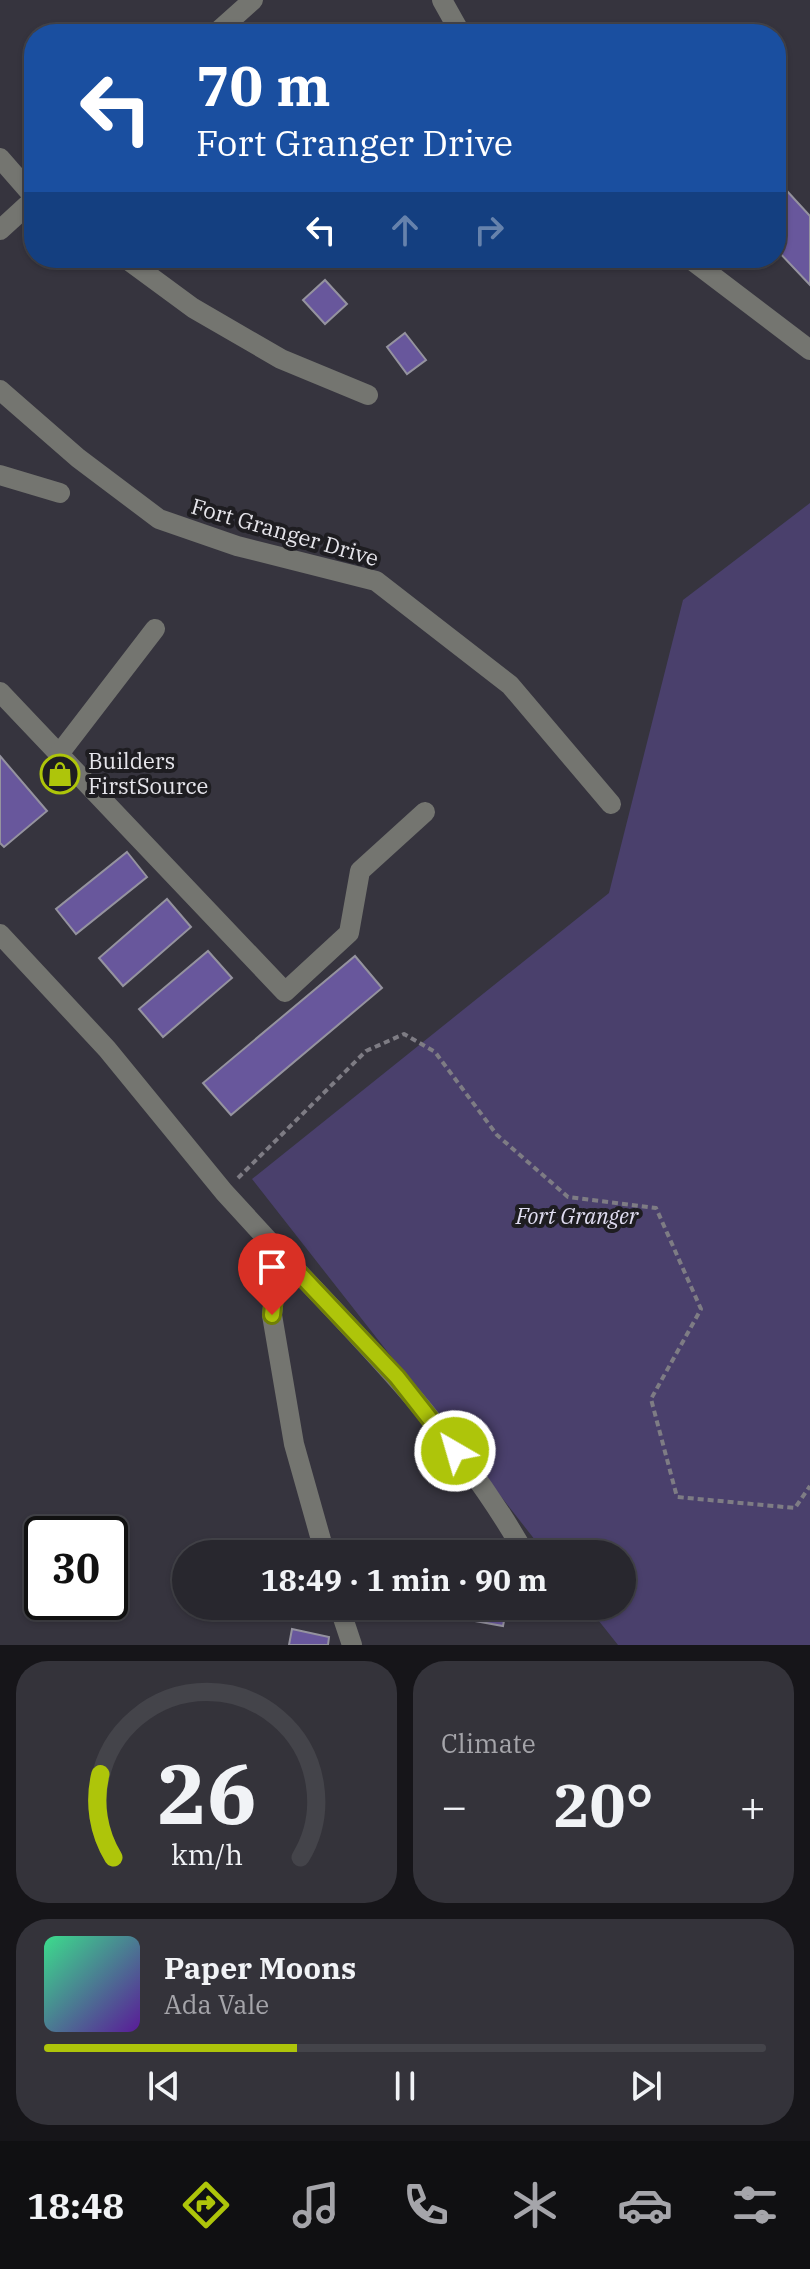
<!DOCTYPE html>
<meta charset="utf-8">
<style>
body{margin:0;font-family:"IBM Plex Serif",serif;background:#34333a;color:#f1f3f6;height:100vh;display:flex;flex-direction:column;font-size:30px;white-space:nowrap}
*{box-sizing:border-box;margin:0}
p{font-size:26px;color:#a5a5aa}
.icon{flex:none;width:44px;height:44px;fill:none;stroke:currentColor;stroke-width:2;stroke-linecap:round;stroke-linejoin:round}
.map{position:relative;height:1645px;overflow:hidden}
.panel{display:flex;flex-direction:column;gap:16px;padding:16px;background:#161519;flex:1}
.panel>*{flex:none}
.top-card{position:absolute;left:24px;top:24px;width:762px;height:244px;border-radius:32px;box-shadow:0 2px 6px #0004,0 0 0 2px #44444a;background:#1a4fa0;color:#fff;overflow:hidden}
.speed{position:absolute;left:24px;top:1516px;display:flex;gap:16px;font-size:40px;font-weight:700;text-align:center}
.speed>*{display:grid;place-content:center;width:104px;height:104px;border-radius:50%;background:#28272e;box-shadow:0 2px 6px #0004,0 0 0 2px #44444a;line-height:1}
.speed .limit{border:4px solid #111;border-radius:12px;background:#fff;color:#111}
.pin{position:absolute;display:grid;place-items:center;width:68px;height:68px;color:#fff;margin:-82px -34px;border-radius:50% 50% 50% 0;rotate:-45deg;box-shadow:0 0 8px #0007}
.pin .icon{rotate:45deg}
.me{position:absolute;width:88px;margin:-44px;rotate:322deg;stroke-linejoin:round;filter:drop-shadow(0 0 6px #0008)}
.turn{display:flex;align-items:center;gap:28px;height:168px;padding:0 40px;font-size:36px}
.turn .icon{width:104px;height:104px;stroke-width:2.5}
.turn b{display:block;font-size:56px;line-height:68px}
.lanes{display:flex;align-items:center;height:76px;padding:0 40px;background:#0003;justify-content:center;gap:40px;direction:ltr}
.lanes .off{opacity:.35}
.big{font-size:60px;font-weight:700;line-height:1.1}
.panel .card{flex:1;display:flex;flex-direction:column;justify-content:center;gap:12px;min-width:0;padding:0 28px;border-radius:32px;background:#34333a}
.panel .dial{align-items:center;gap:0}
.dial svg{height:208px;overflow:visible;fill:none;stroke:#44444a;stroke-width:7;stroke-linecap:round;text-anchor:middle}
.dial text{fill:#f1f3f6;stroke:none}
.song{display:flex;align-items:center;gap:24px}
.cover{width:96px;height:96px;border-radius:12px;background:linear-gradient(135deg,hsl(150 70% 55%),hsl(270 70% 35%))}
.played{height:8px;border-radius:4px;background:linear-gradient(90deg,#aec50a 35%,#44444a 35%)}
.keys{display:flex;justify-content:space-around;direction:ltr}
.heat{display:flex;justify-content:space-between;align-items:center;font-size:44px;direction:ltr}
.panel .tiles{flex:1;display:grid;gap:16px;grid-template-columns:1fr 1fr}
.card:last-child{grid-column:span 2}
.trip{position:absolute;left:172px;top:1540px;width:464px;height:80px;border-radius:40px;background:#28272e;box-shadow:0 2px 6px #0004,0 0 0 2px #44444a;font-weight:700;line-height:80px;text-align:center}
.dock{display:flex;height:128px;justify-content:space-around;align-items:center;background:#101012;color:#a5a5aa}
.dock .icon{width:56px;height:56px}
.dock .on{color:#aec50a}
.dock b{font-size:36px;color:#f1f3f6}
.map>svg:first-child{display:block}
.green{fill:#4a406c}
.building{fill:#68579c;stroke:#95939f;stroke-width:2}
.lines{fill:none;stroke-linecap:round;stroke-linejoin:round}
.path{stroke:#7e7c84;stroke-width:4;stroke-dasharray:6 4;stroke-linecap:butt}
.minor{stroke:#747570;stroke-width:20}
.route-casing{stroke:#718006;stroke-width:20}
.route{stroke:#aec50a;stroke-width:14}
.labels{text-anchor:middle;stroke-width:8;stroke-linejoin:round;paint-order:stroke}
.street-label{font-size:22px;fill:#e6e5eb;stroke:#1e1d21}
.poi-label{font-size:22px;fill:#e6e5eb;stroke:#1e1d21;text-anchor:start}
.park-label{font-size:22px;font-style:italic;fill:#e0ddf1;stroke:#1e1d21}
</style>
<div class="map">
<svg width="810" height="1645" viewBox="0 0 810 1645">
<rect width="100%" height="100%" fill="#36343e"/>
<path class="green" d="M810,503V1645H618L587,1606H622V1554H546L252,1179L609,893L683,600Z"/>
<g class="building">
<path d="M787,191L810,216V285L776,249V202Z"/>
<path d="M325,280L347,304L325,324L303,300Z"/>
<path d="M405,333L426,360L407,374L387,347Z"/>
<path d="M0,756L47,811L4,847L0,843Z"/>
<path d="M127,852L147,877L76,934L56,909Z"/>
<path d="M167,899L191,927L123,986L99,958Z"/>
<path d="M208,951L232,978L163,1037L139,1009Z"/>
<path d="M355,956L382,988L231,1115L203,1083Z"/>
<path d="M392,1606H507L503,1626Z"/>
<path d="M292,1629L329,1637L328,1645H289Z"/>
</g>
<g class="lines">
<path class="path" d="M238,1178L366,1051L404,1034L435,1052L497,1135L568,1197L656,1208L701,1309L651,1399L677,1497L795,1508L810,1486"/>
<g class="minor">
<path d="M442,0L461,34"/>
<path d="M215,34L253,0"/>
<path d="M0,158L34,197"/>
<path d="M0,230L34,199"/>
<path d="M125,258L193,308L281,359L368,395"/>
<path d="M689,258L810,350"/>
<path d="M0,390L78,458L159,519L237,546L376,581L510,685L611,804"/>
<path d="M0,475L60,493"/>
<path d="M0,692L285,992L349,933L360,871L425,812"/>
<path d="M59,754L155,629"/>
<path d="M0,934L107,1049L224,1192L279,1252L272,1315L294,1444L325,1554"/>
<path d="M279,1252C369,1347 461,1440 525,1554"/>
<path d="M339,1606L352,1645"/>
</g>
</g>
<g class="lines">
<g class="route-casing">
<path id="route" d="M272,1315L279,1252L397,1377L455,1451"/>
</g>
<use href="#route" class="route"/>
</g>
<defs>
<g id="shop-ring" transform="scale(2)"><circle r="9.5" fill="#1e1d21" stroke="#aec50a" stroke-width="1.5"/><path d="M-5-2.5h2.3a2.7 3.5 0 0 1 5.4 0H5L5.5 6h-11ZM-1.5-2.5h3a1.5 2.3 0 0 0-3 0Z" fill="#aec50a"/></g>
</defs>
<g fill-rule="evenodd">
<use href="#shop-ring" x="60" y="774"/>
</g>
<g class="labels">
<g class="street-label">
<text transform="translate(285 532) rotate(16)" y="8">Fort Granger Drive</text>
</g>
<g class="poi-label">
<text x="88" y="769">Builders<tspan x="88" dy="25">FirstSource</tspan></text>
</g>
<g class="park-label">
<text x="577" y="1224">Fort Granger</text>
</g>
</g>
</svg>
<div class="speed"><div class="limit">30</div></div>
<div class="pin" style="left:272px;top:1315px;background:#d93025"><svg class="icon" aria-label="arrive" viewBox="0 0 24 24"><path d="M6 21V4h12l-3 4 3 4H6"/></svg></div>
<svg class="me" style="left:455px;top:1451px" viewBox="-20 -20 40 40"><circle r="17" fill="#aec50a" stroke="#fff" stroke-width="3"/><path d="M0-11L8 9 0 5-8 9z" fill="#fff"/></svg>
<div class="trip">18:49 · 1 min · 90 m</div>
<div class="top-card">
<div class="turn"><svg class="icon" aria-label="left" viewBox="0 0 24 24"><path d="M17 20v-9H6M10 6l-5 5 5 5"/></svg><div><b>70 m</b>Fort Granger Drive</div></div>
<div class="lanes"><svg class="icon" aria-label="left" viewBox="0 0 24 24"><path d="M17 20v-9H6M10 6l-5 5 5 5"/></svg><svg class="icon off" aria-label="ahead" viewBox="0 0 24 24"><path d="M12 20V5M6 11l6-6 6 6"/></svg><svg class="icon off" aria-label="right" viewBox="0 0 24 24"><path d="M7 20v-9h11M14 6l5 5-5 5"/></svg></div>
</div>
</div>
<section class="panel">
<div class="tiles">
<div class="card dial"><svg viewBox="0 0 100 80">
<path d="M14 69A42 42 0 1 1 86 69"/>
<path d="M14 69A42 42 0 0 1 9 37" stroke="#aec50a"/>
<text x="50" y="56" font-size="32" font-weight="700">26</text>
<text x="50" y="72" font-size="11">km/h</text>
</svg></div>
<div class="card"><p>Climate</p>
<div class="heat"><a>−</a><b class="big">20°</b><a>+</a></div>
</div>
<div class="card">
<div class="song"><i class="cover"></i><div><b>Paper Moons</b><p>Ada Vale</p></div></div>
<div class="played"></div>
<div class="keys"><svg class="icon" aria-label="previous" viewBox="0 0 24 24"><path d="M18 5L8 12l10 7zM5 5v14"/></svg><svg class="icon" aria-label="pause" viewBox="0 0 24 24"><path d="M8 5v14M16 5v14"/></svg><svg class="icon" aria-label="next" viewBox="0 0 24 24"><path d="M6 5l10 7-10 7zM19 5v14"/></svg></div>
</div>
</div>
</section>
<nav class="dock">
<b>18:48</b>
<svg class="icon on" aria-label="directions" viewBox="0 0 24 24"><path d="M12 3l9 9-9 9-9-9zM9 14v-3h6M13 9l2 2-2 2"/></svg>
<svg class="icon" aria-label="music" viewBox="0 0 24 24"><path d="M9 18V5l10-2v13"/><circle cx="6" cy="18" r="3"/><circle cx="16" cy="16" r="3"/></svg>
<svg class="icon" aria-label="phone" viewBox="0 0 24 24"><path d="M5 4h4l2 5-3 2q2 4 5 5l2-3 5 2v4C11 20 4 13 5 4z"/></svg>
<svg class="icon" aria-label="climate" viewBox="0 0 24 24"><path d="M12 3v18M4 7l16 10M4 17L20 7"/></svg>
<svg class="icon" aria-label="car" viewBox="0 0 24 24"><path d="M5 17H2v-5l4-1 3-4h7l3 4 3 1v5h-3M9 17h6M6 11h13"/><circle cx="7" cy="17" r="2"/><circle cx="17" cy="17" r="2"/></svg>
<svg class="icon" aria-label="filters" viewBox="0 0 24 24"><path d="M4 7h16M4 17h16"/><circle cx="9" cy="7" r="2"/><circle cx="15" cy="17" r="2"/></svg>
</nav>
